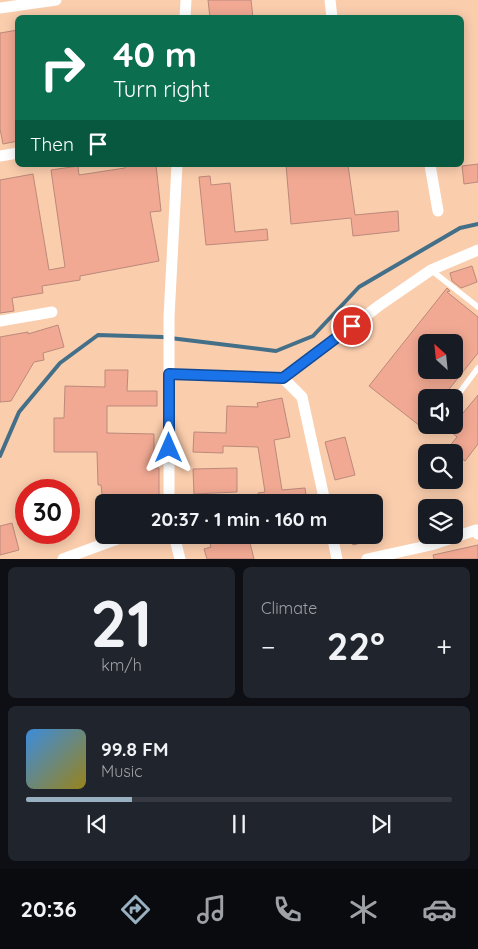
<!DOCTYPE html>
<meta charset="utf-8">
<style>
body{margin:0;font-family:Quicksand,sans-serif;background:#20242c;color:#f1f3f6;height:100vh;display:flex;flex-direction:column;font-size:19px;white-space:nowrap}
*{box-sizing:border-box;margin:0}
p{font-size:16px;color:#9ea1a6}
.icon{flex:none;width:28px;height:28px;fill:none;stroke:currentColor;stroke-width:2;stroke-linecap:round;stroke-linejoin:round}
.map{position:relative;height:559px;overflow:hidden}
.side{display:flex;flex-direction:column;gap:8px;padding:8px;background:#0d0f14;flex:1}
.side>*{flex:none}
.top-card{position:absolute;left:15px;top:15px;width:449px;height:152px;border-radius:8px;box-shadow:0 2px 12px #0003;background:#0b6e4f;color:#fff;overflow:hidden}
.needle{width:32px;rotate:333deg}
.tools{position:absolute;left:418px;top:334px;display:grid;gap:10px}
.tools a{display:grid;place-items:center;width:45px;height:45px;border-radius:8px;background:#171b24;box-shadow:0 2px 12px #0003;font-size:25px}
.speed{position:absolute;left:15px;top:479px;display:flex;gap:10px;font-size:25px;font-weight:700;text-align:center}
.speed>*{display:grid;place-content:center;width:65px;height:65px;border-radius:50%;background:#171b24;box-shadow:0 2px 12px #0003;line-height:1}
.speed .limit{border:8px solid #d22;background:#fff;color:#111}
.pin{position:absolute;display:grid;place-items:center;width:42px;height:42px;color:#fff;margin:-21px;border:2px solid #fff;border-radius:50%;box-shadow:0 1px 5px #0007}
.me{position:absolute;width:55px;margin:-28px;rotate:0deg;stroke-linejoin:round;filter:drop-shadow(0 0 4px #0008)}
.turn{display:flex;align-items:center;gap:18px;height:105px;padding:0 15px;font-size:22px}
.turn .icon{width:65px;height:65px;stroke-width:2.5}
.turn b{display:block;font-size:35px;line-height:42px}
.then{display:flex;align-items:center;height:48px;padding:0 15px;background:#0003;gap:10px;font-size:19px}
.big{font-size:38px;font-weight:800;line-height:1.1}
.side .card{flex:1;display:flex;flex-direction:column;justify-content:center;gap:8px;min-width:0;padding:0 18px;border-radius:8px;background:#20242c}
.side .dial{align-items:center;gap:0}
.dial b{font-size:65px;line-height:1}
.song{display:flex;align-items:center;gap:15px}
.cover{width:60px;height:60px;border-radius:8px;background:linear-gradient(135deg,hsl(210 70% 55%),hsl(50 70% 35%))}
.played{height:5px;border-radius:2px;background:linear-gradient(90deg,#99b0c0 25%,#363941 25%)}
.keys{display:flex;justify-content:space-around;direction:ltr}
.heat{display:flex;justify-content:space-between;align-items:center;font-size:28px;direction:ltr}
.side .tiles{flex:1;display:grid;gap:8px;grid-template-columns:1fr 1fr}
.card:last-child{grid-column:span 2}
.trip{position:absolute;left:95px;top:494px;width:288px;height:50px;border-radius:8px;background:#171b24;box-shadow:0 2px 12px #0003;font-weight:800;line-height:50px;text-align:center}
.dock{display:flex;height:80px;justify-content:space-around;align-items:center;background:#090b0e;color:#9ea1a6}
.dock .icon{width:35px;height:35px}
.dock .active{color:#99b0c0}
.dock b{font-size:22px;color:#f1f3f6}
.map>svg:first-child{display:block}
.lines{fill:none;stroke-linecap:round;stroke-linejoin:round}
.stream{stroke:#446f88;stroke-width:4}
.building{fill:#f1a993;stroke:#bc897a;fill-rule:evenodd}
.lane{stroke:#fff;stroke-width:5.5}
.street{stroke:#fff;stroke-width:11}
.route-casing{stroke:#114b97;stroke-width:12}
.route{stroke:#1a73e8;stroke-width:9}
</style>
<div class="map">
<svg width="478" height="559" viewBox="0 0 478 559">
<rect width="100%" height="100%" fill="#facdad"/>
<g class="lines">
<path class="stream" d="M0,456L19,412L60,363L98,335L162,337L276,351L313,336L359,287L460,228L478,224"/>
</g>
<g class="building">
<path d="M208,0H251L253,18H210Z"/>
<path d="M18,30V141L3,144L0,129V33Z"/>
<path d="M478,164V182L464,184L462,166Z"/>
<path d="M125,165H156L161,211L150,212L159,261L80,276V280L42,286L43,293L12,298L14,311L0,313V180L33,174L49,270L65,267L51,170L78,166L79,175L125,168Z"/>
<path d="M286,165H348L355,215L398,211L399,231L353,236L351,218L291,224Z"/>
<path d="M210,176L211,185L230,183L235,232L267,229L268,240L206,245L199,177Z"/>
<path d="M472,266L477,282L461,288L452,281L450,273Z"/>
<path d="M447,288L450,291L447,292L478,317V353L442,398H426V418L420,426L369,386ZM426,342H454V370H426Z"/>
<path d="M58,325L64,347L43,353L44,360L34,362L11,401L0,402V337L28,332V334Z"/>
<path d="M105,370H128L127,391H157V406H107V433L154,434V468H159V502H103L101,485H98L97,452H54V418H64L65,386L105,387Z"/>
<path d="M478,395V444L465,461L448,448L457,437L449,430Z"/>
<path d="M282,398L290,437L274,440L282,490L305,488L307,502H259L258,493L265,492L258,447L223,446V453L193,452L194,432L226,433L227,406L258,407L257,403Z"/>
<path d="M345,437L355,475L335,480L325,442Z"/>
<path d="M237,468V492L194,494L193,469Z"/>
<path d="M12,523L19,550L0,555V526Z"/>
<path d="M208,535H248L254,559H207L204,549L211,547Z"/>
<path d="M350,535H379V538L353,545Z"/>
<path d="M478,545V559H434L433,555Z"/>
</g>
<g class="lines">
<g class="lane">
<path d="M431,270L478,307"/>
<path d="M454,400L478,368"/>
</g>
<g class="street">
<path d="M330,0L332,18"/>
<path d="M0,8L56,0"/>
<path d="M185,18L186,0"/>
<path d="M0,156L18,153"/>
<path d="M430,165L438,211"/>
<path d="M0,321L52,312"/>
<path d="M169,374L283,378L380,305L431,270L478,250"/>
<path d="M283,378L302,397L325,502"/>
<path d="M169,502V317L177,165"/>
<path d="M174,535L180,559"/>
<path d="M332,535L337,559"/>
<path d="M63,559L128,535"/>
<path d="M367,559L431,545L476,530L478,534"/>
</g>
</g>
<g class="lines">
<g class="route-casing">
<path id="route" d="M169,448V374L283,378L352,326"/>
</g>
<use href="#route" class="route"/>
</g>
</svg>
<div class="tools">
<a><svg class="needle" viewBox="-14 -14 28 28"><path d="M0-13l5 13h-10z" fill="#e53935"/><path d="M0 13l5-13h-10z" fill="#9ea1a6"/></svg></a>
<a><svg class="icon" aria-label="sound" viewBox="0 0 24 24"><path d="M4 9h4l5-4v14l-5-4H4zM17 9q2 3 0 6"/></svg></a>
<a><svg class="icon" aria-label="search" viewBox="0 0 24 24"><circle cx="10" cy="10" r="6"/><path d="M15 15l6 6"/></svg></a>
<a><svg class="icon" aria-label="layers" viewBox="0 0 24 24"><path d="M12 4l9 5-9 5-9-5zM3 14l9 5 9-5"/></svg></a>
</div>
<div class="speed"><div class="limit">30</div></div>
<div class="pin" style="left:352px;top:326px;background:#d93025"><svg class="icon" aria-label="arrive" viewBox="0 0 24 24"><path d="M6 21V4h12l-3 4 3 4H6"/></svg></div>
<svg class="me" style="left:169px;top:448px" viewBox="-20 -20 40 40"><path d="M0-17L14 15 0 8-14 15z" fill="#1a73e8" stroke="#fff" stroke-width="4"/></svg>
<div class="trip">20:37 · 1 min · 160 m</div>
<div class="top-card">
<div class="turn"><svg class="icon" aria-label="right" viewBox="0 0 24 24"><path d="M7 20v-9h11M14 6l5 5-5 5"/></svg><div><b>40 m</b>Turn right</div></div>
<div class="then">Then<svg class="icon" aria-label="arrive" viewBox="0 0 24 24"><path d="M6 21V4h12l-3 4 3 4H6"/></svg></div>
</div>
</div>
<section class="side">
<div class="tiles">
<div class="card dial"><b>21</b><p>km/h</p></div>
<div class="card"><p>Climate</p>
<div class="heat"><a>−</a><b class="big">22°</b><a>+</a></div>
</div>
<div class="card">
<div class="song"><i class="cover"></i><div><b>99.8 FM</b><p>Music</p></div></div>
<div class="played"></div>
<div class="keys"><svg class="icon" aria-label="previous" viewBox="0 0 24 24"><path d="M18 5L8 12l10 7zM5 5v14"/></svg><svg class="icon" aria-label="pause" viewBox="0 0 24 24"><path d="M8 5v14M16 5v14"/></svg><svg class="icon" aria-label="next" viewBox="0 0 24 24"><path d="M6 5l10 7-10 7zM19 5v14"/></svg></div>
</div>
</div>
</section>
<nav class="dock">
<b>20:36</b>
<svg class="icon active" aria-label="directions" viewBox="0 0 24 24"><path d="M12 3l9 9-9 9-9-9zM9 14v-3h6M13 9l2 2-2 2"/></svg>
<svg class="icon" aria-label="music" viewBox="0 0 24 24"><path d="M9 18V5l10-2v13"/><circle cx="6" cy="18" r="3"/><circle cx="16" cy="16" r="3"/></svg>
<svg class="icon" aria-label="phone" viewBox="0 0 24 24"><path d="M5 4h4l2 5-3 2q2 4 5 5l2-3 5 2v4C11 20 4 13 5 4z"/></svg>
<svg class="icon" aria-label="climate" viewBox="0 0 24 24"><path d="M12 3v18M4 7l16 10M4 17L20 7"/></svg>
<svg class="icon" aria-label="car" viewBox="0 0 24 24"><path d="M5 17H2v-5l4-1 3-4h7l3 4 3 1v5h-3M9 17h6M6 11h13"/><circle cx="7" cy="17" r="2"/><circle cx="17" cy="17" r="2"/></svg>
</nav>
